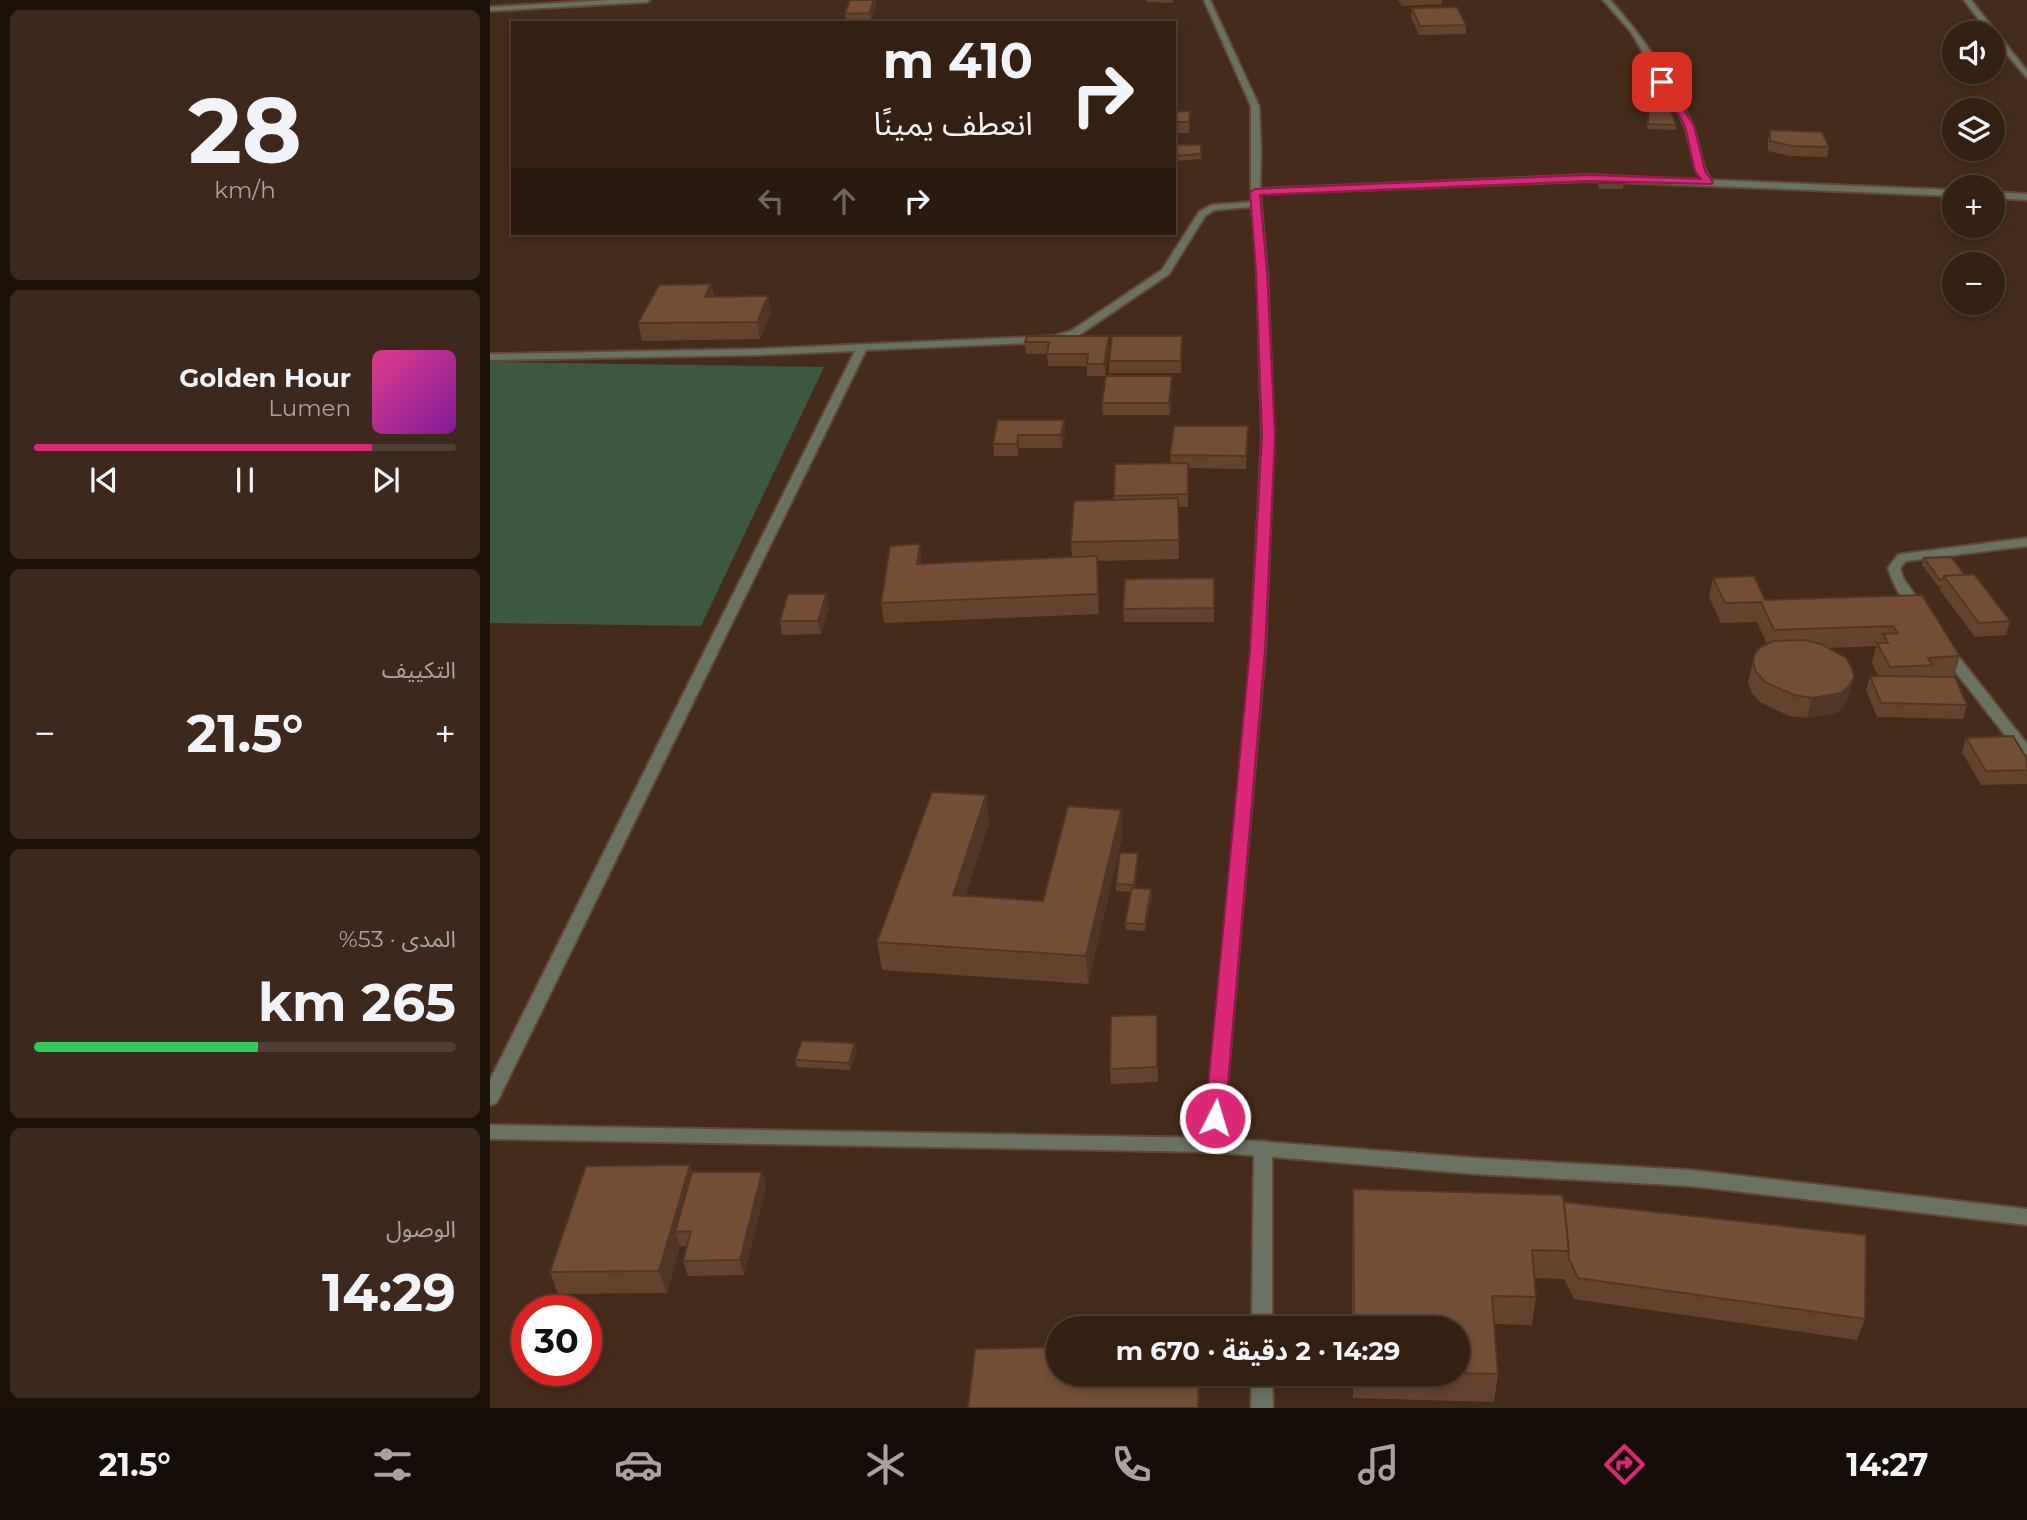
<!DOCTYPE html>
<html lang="ar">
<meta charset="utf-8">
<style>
body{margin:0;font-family:Montserrat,"Noto Sans Arabic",sans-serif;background:#3c281c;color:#f1f3f6;direction:rtl;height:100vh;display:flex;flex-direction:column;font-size:26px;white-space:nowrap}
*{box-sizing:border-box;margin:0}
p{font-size:23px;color:#a9a3a0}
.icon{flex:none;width:38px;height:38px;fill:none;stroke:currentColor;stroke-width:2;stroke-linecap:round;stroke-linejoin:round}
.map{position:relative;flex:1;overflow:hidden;direction:ltr}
.drawer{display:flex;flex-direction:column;gap:10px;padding:10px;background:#1d120a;width:490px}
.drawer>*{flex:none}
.top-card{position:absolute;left:21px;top:21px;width:665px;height:214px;border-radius:0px;box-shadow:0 4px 10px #0003,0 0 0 2px #4e3e33;direction:rtl;background:#342013;color:#f1f3f6;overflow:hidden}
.buttons{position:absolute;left:1452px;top:21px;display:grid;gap:14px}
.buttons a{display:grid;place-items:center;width:63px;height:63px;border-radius:50%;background:#342013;box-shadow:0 4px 10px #0003,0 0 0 2px #4e3e33;font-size:35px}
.speed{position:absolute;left:21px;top:1295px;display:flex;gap:14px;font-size:35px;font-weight:700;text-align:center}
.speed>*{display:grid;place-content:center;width:91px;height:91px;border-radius:50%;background:#342013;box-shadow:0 4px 10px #0003,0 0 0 2px #4e3e33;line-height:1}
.speed .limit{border:10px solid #d22;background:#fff;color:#111}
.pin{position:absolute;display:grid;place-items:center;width:60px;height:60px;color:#fff;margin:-30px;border-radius:14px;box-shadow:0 4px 10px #0006}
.me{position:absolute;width:77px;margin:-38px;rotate:5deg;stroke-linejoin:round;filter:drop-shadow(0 0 5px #0008)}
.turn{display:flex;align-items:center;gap:24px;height:147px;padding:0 28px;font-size:32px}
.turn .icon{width:91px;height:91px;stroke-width:2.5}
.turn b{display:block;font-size:49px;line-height:60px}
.lanes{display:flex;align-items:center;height:66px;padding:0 28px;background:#0003;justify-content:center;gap:35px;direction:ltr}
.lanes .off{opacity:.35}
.big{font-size:52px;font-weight:700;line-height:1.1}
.drawer .card{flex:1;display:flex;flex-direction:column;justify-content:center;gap:10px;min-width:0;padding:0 24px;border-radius:10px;background:#3c281c}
.drawer .dial{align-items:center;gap:0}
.dial b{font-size:91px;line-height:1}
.song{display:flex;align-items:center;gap:21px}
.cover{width:84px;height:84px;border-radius:10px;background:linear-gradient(135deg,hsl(330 70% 55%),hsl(290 70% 35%))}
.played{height:7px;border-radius:4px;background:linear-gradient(90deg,#db2777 80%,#4e3e33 80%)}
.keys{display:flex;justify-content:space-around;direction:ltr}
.heat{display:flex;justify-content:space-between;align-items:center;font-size:38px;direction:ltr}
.charge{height:10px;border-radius:5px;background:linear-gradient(90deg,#34c759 53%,#4e3e33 0)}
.trip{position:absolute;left:556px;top:1316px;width:424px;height:70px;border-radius:35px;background:#342013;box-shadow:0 4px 10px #0003,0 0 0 2px #4e3e33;font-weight:700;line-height:70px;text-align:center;direction:rtl}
.tab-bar{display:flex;height:112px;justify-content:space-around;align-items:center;background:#150d08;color:#a9a3a0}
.tab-bar .icon{width:49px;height:49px}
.tab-bar .active{color:#db2777}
.tab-bar b{font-size:32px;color:#f1f3f6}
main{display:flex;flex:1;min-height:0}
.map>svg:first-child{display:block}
.green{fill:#3d5841}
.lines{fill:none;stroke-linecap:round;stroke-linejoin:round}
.minor-casing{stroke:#614837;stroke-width:4}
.tertiary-casing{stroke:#614837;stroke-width:4}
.minor{fill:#6b7261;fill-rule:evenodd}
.tertiary{fill:#6b7261;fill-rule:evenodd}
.wall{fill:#63432e}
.shaded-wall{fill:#503725}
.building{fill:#734e35;stroke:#503725;stroke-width:2}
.route{fill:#db2777;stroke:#8e194d;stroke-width:2}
</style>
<main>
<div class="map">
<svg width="1537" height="1408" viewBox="0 0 1537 1408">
<rect width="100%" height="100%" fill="#452b19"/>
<path class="green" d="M0,362L334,367L211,626L0,623Z"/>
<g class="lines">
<g class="minor-casing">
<g id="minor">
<path d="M120,0H160L157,2L0,11V7Z"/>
<path d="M714,0H720L769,106L771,151L770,189L1098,175L1212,180L1206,171L1195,126L1182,102L1141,32L1113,0H1120C1153,36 1181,79 1202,124C1210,142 1209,163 1221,180L1465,190V196L1098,181L770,194L777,271L784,436L775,650L732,1145L730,1150L723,1152L716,1150L714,1145L761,650L772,436L767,271L762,207L724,210L715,216L679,274L589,335L565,342L376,350L9,1098L6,1103L0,1105V1080L365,351L267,355L0,360V354L267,349L564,336L581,331L672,270L709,212L721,205L761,202V106Z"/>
<path d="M1474,0H1481L1537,71V78L1503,38V33H1499Z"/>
<path d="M1503,192L1537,194V200L1503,198Z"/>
<path d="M1537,538V546L1416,561L1410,568L1413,578L1435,610L1428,614C1415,608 1402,582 1398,568L1408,555L1412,554Z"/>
<path d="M1456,646L1461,647L1537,744V759L1532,757L1451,653L1449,650L1451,647Z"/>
<path d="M773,1141L780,1143L782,1148V1328H762L764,1148L766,1143Z"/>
<path d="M762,1374H782L783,1408H761Z"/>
</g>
</g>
<g class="tertiary-casing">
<path id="tertiary" d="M0,1125L723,1138L985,1158L1201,1170L1537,1209V1225L1201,1186L985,1174L723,1152L0,1139Z"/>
</g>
<use href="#minor" class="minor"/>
<use href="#tertiary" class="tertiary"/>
</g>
<g class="wall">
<path d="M360,0H386V6L381,22L356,23L355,14Z"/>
<path d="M656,0H683V3L657,2Z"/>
<path d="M908,0H952V4L912,6Z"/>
<path d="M922,8L976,25V34L929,35L921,17Z"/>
<path d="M700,111L699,133H684V112Z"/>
<path d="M1158,111L1186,125V130L1157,129Z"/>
<path d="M1280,130L1339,147L1337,157L1300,156L1278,151V140Z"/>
<path d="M684,145H711V159L684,161Z"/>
<path d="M1107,177L1134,183L1133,189H1109L1107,182Z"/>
<path d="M221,284L224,297L278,296L281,313L270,339L152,341L148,323Z"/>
<path d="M537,336L619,348L615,376H597V366H558L557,354H536L535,342Z"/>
<path d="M692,336L691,373H619V361Z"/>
<path d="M682,388L680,415H613L612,403Z"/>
<path d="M574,420L575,432L572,448H529L528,456H504L503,444Z"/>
<path d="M758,439L756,469L698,468V507H688L689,559L607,561L609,614L394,623L391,603L432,564L582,557L581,542L624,500V496L681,463L680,455Z"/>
<path d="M1434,558L1475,575L1520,621L1516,635L1485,637L1450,590L1451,586H1448L1432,565Z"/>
<path d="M724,578V622H634L633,609Z"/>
<path d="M1223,578L1275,600L1432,595L1470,656L1464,677H1451L1477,705L1473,719L1387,717L1376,690L1380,676H1388L1382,663L1386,646L1338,648L1358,698L1354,706L1346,713L1317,718L1299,716L1270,702L1262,693L1258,683L1265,653L1277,644L1267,622L1231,623L1219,597Z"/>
<path d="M339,607L331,634L292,635L290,621Z"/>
<path d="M1476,738L1537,759V784L1491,785L1472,752Z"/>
<path d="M496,795L499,823L475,896L553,901L631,810L632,837L598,984L392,970L387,942Z"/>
<path d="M648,860L645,888L661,889L662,896L655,931L636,930L635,923L641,892L626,891V884Z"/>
<path d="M667,1015L668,1082L621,1084L620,1069Z"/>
<path d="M367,1050L360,1070L307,1067L305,1060Z"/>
<path d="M200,1165L202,1172H272L276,1186L254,1275L198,1276L193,1261L197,1246H190L177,1293L68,1294L60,1272Z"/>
<path d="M863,1189L1375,1319L1367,1340L1084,1299L1074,1279L1044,1278L1046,1297L1042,1325L1004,1324L1008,1374L1004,1402L863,1398V1374H968V1328H862V1218Z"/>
</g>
<g class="shaded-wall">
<path d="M384,0H386V6L381,22L379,13Z"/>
<path d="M221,284L224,301L215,297Z"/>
<path d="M278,296L281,313L270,339L267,322Z"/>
<path d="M619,336V348L615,376L614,364Z"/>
<path d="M682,376V388L680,415L679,403Z"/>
<path d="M574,420L575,432L572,448L571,435Z"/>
<path d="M528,435L529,448L528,456L527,444Z"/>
<path d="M430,544L432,564H427Z"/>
<path d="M336,594L339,607L331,634L328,621Z"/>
<path d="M1364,677L1358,698L1354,706L1346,713L1317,718L1322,698Z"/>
<path d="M496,795L499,823L467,923L463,895Z"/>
<path d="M631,810L632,837L598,984L596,956Z"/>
<path d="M648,853V860L644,892V885Z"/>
<path d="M661,889L662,896L655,931V924Z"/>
<path d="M365,1043L367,1050L360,1070L359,1063Z"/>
<path d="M200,1165L207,1187L185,1232L190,1246L177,1293L169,1271Z"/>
<path d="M272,1172L276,1186L254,1275L250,1260Z"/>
<path d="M709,1374H710L709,1408H708Z"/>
</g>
<g class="building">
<path d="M360,0H384L379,13L355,14Z"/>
<path d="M967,7L976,25L930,26L922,8Z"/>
<path d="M700,111L699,122H684V112Z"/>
<path d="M1158,111H1181L1186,125L1158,124Z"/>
<path d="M1280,130L1332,132L1339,147L1302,146L1280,141Z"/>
<path d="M684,145H711V154L684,156Z"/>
<path d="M1107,177H1132L1134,183H1110Z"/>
<path d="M221,284L215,297L278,296L267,322L148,323L169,285Z"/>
<path d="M537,336H619L614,364H597L598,354H557L559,342H535Z"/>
<path d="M622,336H692L691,361H619Z"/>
<path d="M616,376H682L679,403H612Z"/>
<path d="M508,420H574L571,435H528L527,444H503Z"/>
<path d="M684,426H758L756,456L680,455Z"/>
<path d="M698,463V494L624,496L625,464Z"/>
<path d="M688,498L689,540L581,542L584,501Z"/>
<path d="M430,544L427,564L607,556L608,594L391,603L400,546Z"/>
<path d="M1461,557L1475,575L1454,576L1453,579L1450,580L1434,558Z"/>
<path d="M1484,574L1520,621L1489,623L1454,576Z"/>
<path d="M1264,576L1275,600L1432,595L1470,656L1438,658L1443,665L1400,667L1387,643H1398L1393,634L1408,633L1403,626L1284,630L1271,602L1235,603L1223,578Z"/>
<path d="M724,578V608L633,609L635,579Z"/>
<path d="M298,594H336L328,621H290Z"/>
<path d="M1315,640L1331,644L1356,658L1362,668L1364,677L1359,686L1351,693L1322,698L1304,695L1275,682L1266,672L1263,662L1265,653L1272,646L1284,641Z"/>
<path d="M1380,676L1465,677L1477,705L1391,703Z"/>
<path d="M1523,736L1537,759V770L1496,771L1476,738Z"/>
<path d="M442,792L496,795L463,895L553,901L578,806L631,810L596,956L387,942Z"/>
<path d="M630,853H648L644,885L626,884Z"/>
<path d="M642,888L661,889L655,924L635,923Z"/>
<path d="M667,1015V1067L620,1069L621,1016Z"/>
<path d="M312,1041L365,1043L359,1063L305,1060Z"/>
<path d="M200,1165L169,1271L60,1272L96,1166Z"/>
<path d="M202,1172H272L250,1260L193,1261L201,1231L185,1232Z"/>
<path d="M863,1189L1073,1195L1079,1251L1042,1250L1046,1297L1002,1296L1008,1374L968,1373V1328H864Z"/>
<path d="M1074,1202L1376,1235L1375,1319L1088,1278L1078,1257L1079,1251Z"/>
<path d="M569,1347V1374H709L708,1408H478L485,1349Z"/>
</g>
<path class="route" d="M1169,80H1175L1204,126L1215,171L1223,182L1222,184L1098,181L770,195L777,271L785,436L775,650L735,1118L732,1123L725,1126L718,1123L715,1118L760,650L772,436L766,271L760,192L765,189L1098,175L1211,179L1205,171L1195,126Z"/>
</svg>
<div class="buttons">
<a><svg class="icon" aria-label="sound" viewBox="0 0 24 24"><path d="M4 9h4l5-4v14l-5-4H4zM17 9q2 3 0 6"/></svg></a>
<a><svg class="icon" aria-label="layers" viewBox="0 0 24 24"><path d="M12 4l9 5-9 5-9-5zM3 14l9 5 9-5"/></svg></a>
<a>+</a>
<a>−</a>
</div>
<div class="speed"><div class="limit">30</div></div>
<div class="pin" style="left:1172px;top:82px;background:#d93025"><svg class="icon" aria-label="arrive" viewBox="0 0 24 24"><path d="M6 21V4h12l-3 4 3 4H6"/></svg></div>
<svg class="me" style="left:725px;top:1118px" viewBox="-20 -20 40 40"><circle r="17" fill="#db2777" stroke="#fff" stroke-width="3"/><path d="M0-11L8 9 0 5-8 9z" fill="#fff"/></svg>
<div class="trip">14:29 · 2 دقيقة · 670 m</div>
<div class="top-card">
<div class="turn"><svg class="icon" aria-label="right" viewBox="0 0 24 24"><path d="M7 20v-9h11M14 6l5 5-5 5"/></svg><div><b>410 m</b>انعطف يمينًا</div></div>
<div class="lanes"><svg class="icon off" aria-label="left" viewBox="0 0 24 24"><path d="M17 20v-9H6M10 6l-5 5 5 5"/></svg><svg class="icon off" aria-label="ahead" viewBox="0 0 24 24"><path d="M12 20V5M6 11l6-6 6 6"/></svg><svg class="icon" aria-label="right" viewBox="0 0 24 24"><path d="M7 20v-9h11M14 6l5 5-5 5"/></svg></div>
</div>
</div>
<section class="drawer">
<div class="card dial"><b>28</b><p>km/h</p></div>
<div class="card">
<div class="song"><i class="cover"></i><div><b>Golden Hour</b><p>Lumen</p></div></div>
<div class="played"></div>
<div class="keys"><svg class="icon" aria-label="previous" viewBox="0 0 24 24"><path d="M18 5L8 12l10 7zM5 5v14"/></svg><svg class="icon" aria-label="pause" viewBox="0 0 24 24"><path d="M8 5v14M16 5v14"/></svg><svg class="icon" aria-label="next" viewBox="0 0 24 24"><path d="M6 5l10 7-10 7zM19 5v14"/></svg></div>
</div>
<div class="card"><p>التكييف</p>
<div class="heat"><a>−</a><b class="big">21.5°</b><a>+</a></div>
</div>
<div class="card"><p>المدى · 53%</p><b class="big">265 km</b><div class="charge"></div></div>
<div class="card"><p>الوصول</p><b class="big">14:29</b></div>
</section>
</main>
<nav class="tab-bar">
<b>14:27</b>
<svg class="icon active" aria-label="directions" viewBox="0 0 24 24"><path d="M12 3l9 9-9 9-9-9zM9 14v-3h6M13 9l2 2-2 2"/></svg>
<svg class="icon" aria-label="music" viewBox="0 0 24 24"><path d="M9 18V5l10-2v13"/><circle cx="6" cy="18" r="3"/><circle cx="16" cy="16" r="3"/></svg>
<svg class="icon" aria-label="phone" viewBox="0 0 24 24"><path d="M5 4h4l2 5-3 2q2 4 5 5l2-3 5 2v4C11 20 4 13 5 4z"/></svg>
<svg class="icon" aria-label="climate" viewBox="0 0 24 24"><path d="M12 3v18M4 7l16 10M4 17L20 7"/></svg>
<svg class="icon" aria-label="car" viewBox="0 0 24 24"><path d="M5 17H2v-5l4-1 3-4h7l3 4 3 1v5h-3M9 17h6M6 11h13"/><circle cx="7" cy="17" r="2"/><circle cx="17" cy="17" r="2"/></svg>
<svg class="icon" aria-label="filters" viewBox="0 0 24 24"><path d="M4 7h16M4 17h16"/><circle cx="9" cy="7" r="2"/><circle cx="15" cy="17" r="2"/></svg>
<b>21.5°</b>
</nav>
